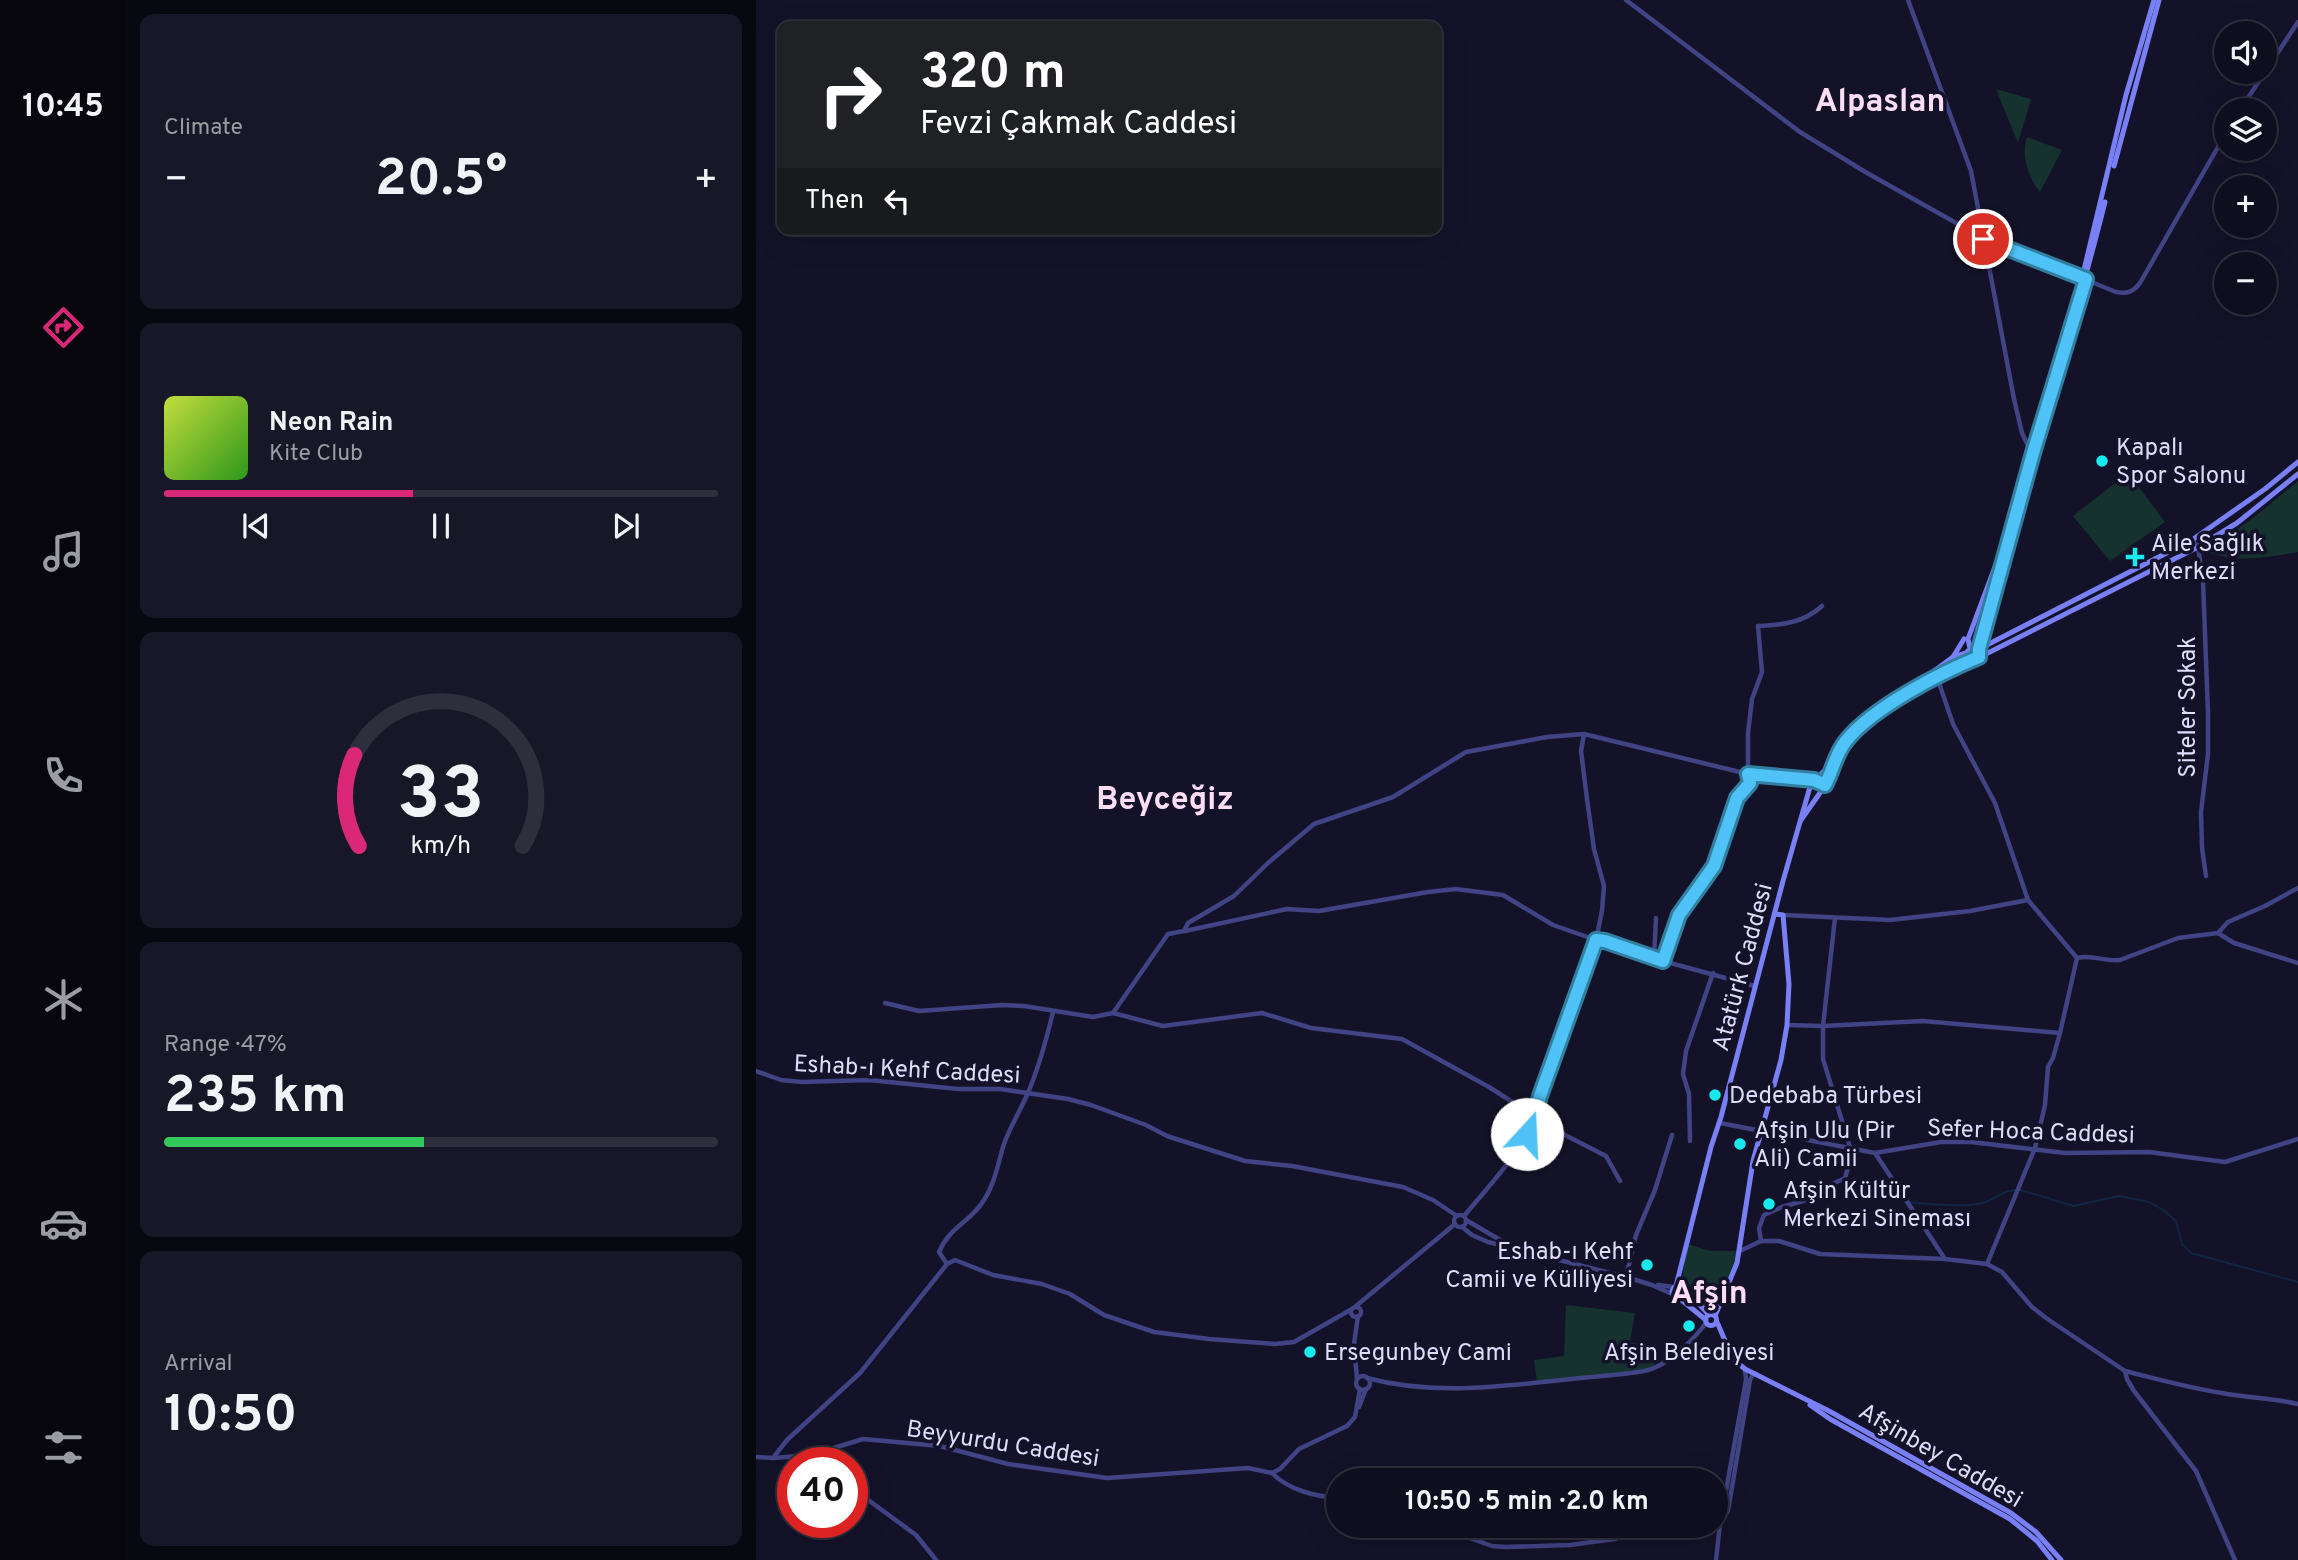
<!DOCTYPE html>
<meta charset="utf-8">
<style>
body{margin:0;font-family:Overpass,sans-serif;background:#181727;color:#f1f3f6;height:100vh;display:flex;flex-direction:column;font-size:26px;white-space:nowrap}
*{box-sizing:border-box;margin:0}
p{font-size:23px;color:#9b9ca4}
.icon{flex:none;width:38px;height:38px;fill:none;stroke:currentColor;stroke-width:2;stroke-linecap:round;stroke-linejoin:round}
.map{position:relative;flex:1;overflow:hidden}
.details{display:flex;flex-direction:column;gap:14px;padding:14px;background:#080810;width:630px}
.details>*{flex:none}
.guide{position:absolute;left:21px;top:21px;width:665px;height:214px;border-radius:14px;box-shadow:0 7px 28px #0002,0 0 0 2px #2f2e3c;background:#202124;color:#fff;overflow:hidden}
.buttons{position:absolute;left:1458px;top:21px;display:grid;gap:14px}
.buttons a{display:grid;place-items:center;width:63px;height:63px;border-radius:50%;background:#0f0e1e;box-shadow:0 7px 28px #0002,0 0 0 2px #2f2e3c;font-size:35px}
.speed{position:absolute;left:21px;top:1447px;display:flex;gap:14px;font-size:35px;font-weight:700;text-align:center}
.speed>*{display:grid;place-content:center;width:91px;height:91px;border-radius:50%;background:#0f0e1e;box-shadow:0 7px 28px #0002,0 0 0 2px #2f2e3c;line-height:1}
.speed .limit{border:10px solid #d22;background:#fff;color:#111}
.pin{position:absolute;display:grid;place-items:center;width:60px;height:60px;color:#fff;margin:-30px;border:4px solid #fff;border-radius:50%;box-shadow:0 2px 7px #0007}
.me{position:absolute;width:77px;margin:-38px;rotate:20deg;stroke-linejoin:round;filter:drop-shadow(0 0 5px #0008)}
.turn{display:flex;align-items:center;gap:24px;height:147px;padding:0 28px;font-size:32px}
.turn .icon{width:91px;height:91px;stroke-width:2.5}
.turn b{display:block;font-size:49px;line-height:60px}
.then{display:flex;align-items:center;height:66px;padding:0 28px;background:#0003;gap:14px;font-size:26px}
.big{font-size:52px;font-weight:700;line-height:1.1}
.details .widget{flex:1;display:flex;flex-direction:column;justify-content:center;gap:10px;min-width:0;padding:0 24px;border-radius:14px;background:#181727}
.details .dial{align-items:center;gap:0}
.dial svg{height:182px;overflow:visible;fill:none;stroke:#2f2e3c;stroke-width:7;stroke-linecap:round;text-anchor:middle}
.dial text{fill:#f1f3f6;stroke:none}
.song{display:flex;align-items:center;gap:21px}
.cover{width:84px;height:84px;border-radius:10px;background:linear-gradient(135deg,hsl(70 70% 55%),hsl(110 70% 35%))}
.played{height:7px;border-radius:4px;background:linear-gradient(90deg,#db2777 45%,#2f2e3c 45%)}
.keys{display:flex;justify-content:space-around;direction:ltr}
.heat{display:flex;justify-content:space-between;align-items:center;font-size:38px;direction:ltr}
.charge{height:10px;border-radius:5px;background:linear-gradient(90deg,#34c759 47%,#2f2e3c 0)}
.trip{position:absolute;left:570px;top:1468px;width:402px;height:70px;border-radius:35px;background:#0f0e1e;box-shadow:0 7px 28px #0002,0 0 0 2px #2f2e3c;font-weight:700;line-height:70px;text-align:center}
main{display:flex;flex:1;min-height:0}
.tabs{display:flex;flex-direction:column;width:126px;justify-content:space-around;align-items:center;background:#06060c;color:#9b9ca4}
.tabs .icon{width:49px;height:49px}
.tabs .current{color:#db2777}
.tabs b{font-size:32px;color:#f1f3f6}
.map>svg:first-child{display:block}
.green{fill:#15322e}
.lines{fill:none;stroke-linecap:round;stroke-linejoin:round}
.stream{stroke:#0f2745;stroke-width:2}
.tertiary{stroke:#404384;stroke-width:4.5}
.secondary{stroke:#7980f6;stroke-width:5}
.route-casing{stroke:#337fa1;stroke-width:18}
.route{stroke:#4fc3f7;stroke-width:12}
.poi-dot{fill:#15ebef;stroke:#141228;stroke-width:2.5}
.labels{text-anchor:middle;stroke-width:7;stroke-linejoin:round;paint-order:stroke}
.poi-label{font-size:24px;fill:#dddcfd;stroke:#141228;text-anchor:start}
.street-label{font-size:24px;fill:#dddcfd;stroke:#141228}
.district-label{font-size:32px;font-weight:bold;fill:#fddef4;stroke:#141228}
</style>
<main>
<nav class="tabs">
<b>10:45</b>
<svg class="icon current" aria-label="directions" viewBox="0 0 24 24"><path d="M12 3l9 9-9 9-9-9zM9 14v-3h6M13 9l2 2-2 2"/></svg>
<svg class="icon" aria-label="music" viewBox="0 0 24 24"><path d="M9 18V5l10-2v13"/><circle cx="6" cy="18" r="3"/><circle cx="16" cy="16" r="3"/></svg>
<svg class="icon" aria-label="phone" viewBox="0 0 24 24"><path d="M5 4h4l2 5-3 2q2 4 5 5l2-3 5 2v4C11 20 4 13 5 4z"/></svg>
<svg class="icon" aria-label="climate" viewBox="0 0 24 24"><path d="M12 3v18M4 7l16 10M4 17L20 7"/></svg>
<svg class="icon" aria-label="car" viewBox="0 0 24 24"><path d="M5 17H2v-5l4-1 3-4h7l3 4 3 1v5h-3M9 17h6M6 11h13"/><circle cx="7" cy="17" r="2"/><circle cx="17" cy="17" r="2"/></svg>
<svg class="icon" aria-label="filters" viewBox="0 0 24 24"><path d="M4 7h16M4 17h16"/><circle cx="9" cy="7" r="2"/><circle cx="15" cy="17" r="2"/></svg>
</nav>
<section class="details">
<div class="widget"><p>Climate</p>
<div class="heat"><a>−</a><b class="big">20.5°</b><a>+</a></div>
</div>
<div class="widget">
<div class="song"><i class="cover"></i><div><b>Neon Rain</b><p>Kite Club</p></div></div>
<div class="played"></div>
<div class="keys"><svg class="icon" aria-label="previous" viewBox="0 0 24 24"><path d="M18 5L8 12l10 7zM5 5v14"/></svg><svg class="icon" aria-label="pause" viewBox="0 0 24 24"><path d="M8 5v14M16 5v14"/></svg><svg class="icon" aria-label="next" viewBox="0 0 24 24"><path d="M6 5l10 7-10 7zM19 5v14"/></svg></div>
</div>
<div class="widget dial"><svg viewBox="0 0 100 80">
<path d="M14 69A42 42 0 1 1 86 69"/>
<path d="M14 69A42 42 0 0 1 12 29" stroke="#db2777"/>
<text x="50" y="56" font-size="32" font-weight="700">33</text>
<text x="50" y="72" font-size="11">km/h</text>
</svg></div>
<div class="widget"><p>Range · 47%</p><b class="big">235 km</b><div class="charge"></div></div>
<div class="widget"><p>Arrival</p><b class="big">10:50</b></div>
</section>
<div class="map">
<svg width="1542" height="1560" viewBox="0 0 1542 1560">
<rect width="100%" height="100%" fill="#141228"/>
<g class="green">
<path d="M1240,89L1275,99L1262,143Z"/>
<path d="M1271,137L1306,150L1284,192C1272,178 1265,155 1271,137Z"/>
<path d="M1372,473L1409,522L1354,561L1317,516Z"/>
<path d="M1542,481V552C1515,557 1482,563 1455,553L1454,548L1496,519Z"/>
<path d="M932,1244L954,1251H984L959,1316L937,1297L931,1286L925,1284Z"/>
<path d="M810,1305L879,1313L874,1342L902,1349L897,1369L781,1382L778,1360L808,1356Z"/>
</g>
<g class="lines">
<g class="stream">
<path d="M1264,1190L1318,1206L1363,1196L1393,1202L1409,1211L1420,1221L1426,1244L1435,1253L1542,1282"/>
<path d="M1152,1202C1171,1204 1210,1208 1227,1203C1239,1199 1246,1191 1259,1190"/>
</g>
<g class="tertiary">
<path d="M870,0L1044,132L1111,173L1227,238L1360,292C1372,294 1377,292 1384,283L1470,133"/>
<path d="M1152,0L1215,171L1258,399L1266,433L1273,448"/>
<path d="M1484,110L1542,22"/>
<path d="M1436,540L1442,547L1447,581L1452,713V754L1445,812L1446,848L1450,876"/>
<path d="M1181,677L1197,724L1239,803L1272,900L1321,958C1335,954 1350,962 1364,960L1422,938L1462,933L1478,943L1542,963"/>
<path d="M1027,915L1134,920L1214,911L1272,900"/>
<path d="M429,931L531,909L563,911L672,892L700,889L747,895L797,925L840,940L849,941L907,961L999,986"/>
<path d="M1462,933L1472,922L1509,906L1542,888"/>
<path d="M898,957L900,918"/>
<path d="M907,961L923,915L958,866L981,798L994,783L992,774V733L996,699L1006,672L1002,626C1025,625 1048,623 1066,606"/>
<path d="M129,1003L163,1011L246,1005L268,1006L337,1017L357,1013L407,1026L506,1013L555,1028L646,1039L733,1087L803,1132L850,1156L864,1181"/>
<path d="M357,1013L412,934L428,931L432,923L478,896L512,863L558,824L637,797L710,752L791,737L828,734L992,774L1058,781L1069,785"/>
<path d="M1031,1025L1067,1026L1167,1021L1304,1033"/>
<path d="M0,1071L25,1080L46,1082L113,1080L202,1089H244L312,1099L335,1105L390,1125L411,1136L489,1161L536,1166L647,1187L677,1200L701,1216"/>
<path d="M964,1123L1119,1153L1185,1142H1215L1309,1153L1393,1152L1469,1162L1542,1139"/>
<path d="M934,1141L933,1094L927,1074L930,1051L957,973"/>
<path d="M1119,1153L1189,1259"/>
<circle cx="704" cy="1221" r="6"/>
<path d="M708,1216C739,1178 774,1146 784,1096L840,940L846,911L848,886L838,849L831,799L825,751L828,734"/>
<path d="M710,1220L751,1244"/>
<path d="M706,1227L716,1235L732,1242L870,1277L896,1285L916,1294"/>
<path d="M1005,1241L1003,1228L1008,1215L1026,1207L1061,1197L1068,1188L1089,1178L1094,1161V1147L1067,1059V1026L1079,918"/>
<path d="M984,1251L1005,1241H1023L1064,1254L1189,1259L1231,1264L1246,1272L1276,1307L1290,1318L1369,1371L1371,1379L1378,1391L1440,1471L1479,1560"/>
<path d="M191,1264L183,1252C194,1226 215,1222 228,1200C239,1183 242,1163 248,1144C254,1127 264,1111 271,1095C283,1068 290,1041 297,1012"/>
<path d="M1231,1264L1279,1148L1289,1105L1292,1067L1297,1058L1304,1033L1321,958"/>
<path d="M870,1277L880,1235L899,1190L916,1135"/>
<path d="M902,1285L918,1287"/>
<path d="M600,1306L699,1224"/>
<circle cx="600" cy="1312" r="5"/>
<path d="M1369,1371C1401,1379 1433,1388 1466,1393C1491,1398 1517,1398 1542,1404"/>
<circle cx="607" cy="1383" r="7"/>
<path d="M611,1378C685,1398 760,1384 835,1377C850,1375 886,1374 898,1368C917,1360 938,1339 950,1323"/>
<path d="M601,1379L598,1344L602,1316"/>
<path d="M603,1407L610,1389"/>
<path d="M56,1455L65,1463"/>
<path d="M0,1457L17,1458L31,1440L104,1373L191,1264L199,1260L237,1275L286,1284L314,1294L348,1315L398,1332L453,1339L519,1344L538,1342L596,1309"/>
<path d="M18,1458L55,1455L107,1439L184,1446L252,1464L351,1478L492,1468L516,1473"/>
<path d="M516,1473L524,1469L543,1449L591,1426L599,1417L604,1389"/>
<path d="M516,1473C532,1490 561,1497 583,1498"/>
<path d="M96,1488L160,1535L180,1560"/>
<path d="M966,1520L972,1511L994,1380L998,1373"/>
<path d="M696,1526L711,1537L736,1546L750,1547L814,1545L859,1539L865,1536L923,1526"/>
<path d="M960,1560L964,1524L990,1380L989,1369"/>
</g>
<g class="secondary">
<path d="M1358,166L1403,0"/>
<path d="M1223,649L1436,540L1509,489L1542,462"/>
<path d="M1197,657L1208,639"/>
<path d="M1222,658C1223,645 1229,634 1232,622C1239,594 1245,567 1253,540C1284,427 1321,316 1349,202"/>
<path d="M1222,658L1442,547L1481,523L1542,474"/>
<path d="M1216,660L1209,659V654L1214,649L1212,639L1243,556L1326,278L1370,95L1398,0"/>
<path d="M1160,690L1202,665L1213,661"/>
<path d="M1045,820L1073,780L1089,741L1111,720L1197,657L1210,653"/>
<path d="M920,1286L955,1147L965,1117L1027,881L1054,787L1058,781L1078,761"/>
<circle cx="922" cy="1292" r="6"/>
<path d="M928,1292L937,1297L953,1315"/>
<path d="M923,1298L950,1320"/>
<circle cx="955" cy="1320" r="5.5"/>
<path d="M959,1316L981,1263L997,1161L1025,1060L1031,1025L1033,984L1027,915L1019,914"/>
<path d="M961,1322L977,1359L989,1369L1073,1411L1255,1513L1280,1532L1305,1560"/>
<path d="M1054,1405L1074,1419L1254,1519L1281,1541L1296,1560"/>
</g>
</g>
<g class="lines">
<g class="route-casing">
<path id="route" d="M771,1134L779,1117L784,1096L840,940L849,941L907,961L923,915L958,866L981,798L994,783L992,774L1058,780L1069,785C1077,771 1079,754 1090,741C1116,708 1184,673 1223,657V649L1277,453L1330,279L1227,239"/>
</g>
<use href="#route" class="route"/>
</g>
<g class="poi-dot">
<circle cx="1346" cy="461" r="7"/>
<path d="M1375.5 546.5h7v7h7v7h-7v7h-7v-7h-7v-7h7z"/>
<circle cx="959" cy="1095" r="7"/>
<circle cx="984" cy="1144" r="7"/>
<circle cx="1013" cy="1204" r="7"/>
<circle cx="891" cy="1265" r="7"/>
<circle cx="933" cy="1326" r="7"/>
<circle cx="554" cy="1352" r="7"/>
</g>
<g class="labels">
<g class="poi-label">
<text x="1360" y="455">Kapalı<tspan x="1360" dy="28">Spor Salonu</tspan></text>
<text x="1395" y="551">Aile Sağlık<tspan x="1395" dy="28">Merkezi</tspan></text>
<text x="973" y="1103">Dedebaba Türbesi</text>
<text x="998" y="1138">Afşin Ulu (Pir<tspan x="998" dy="28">Ali) Camii</tspan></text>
<text x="1027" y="1198">Afşin Kültür<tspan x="1027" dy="28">Merkezi Sineması</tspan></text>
<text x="877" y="1259" text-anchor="end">Eshab-ı Kehf<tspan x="877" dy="28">Camii ve Külliyesi</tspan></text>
<text x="568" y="1360">Ersegunbey Cami</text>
<text x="933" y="1360" text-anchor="middle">Afşin Belediyesi</text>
</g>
<g class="street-label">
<text transform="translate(1431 707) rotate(-90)" y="8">Siteler Sokak</text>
<text transform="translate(986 967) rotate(-75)" y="8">Atatürk Caddesi</text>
<text transform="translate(151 1069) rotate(3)" y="8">Eshab-ı Kehf Caddesi</text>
<text transform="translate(1275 1131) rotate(2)" y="8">Sefer Hoca Caddesi</text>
<text transform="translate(247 1443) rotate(9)" y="8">Beyyurdu Caddesi</text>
<text transform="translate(1185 1455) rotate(30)" y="8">Afşinbey Caddesi</text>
</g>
<g class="district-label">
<text x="1124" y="111">Alpaslan</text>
<text x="409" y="809">Beyceğiz</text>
<text x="953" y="1303">Afşin</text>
</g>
</g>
</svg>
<div class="buttons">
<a><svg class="icon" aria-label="sound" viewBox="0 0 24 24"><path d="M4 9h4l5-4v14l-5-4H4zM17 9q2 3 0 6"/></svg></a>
<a><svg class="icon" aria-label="layers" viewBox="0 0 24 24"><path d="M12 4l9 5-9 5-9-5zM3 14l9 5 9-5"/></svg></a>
<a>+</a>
<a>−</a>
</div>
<div class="speed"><div class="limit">40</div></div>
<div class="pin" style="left:1227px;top:239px;background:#d93025"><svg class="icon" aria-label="arrive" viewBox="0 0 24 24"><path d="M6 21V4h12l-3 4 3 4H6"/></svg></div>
<svg class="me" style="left:771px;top:1134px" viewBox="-20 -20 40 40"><circle r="19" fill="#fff"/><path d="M0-13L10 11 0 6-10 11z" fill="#4fc3f7"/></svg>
<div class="trip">10:50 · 5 min · 2.0 km</div>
<div class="guide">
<div class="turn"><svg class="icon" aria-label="right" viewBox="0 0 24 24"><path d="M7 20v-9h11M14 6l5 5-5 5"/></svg><div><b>320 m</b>Fevzi Çakmak Caddesi</div></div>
<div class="then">Then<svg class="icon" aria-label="left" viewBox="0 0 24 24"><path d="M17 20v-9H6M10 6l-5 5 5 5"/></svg></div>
</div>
</div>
</main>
